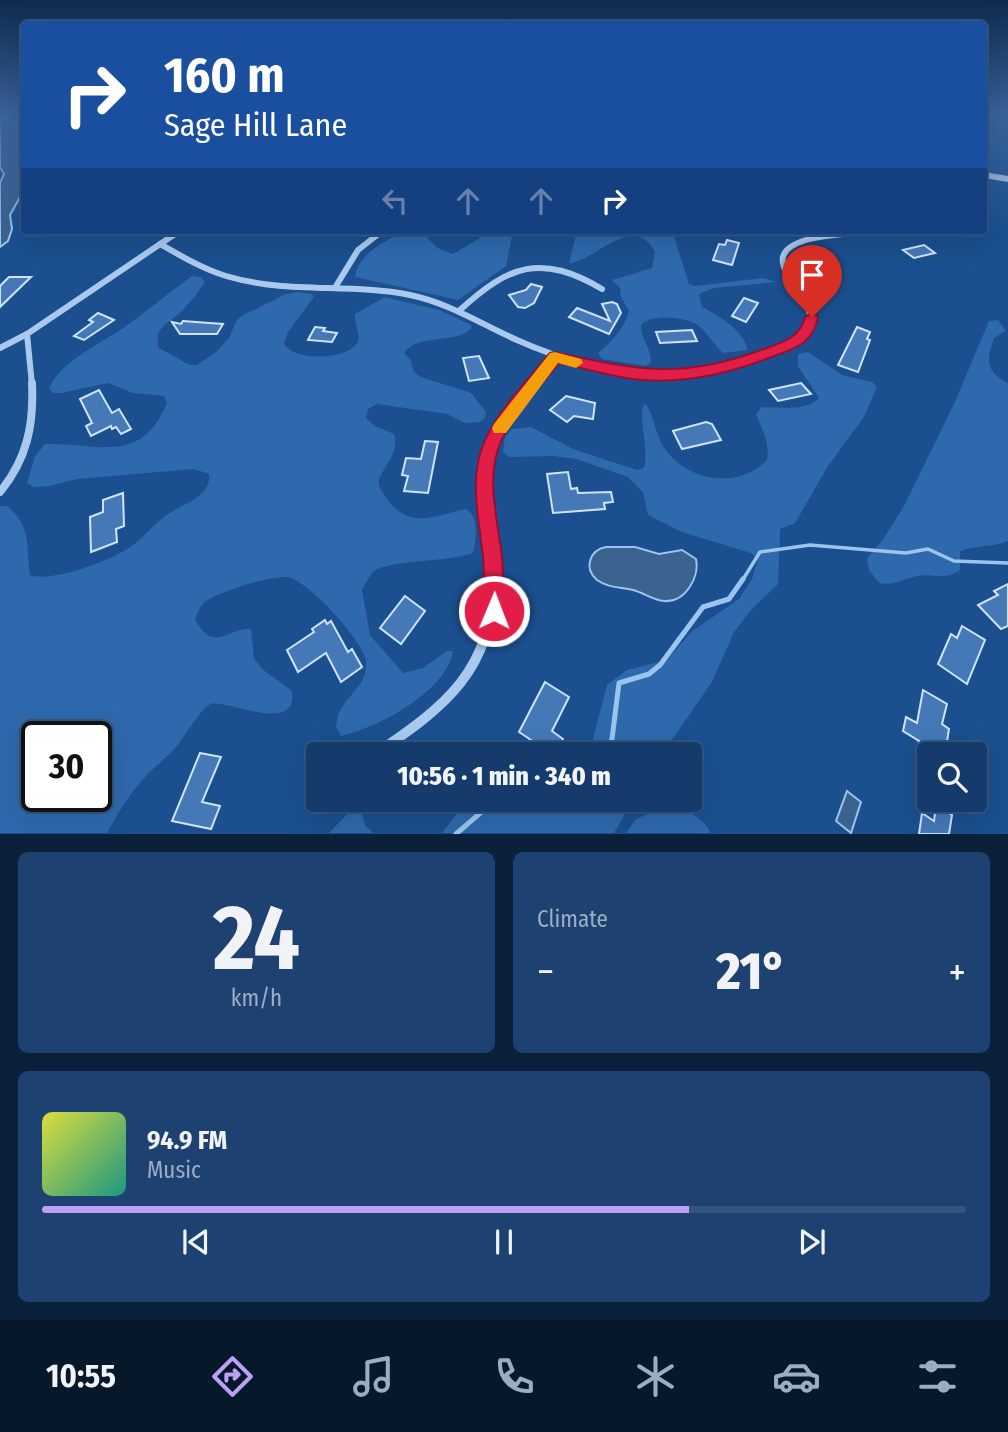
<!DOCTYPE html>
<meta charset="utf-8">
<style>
body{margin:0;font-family:"Fira Sans Condensed",sans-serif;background:#1d4271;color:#f1f3f6;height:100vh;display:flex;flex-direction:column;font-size:26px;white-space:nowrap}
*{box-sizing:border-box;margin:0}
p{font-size:23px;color:#9dadc1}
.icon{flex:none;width:38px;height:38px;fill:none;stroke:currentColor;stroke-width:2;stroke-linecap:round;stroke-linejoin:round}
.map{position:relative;height:834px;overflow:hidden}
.sheet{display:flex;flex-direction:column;gap:18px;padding:18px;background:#0b203b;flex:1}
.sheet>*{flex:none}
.hud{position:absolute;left:21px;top:21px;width:966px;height:214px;border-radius:7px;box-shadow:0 7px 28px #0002,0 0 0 2px #33557e;background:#1a4fa0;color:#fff;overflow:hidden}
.fabs{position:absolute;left:917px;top:742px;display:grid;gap:14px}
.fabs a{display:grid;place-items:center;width:70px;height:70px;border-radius:7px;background:#143b6b;box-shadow:0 7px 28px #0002,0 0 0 2px #33557e;font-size:35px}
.speed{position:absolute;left:21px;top:721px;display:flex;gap:14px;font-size:35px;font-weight:700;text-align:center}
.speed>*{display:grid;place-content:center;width:91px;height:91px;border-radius:50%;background:#143b6b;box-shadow:0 7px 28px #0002,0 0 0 2px #33557e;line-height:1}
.speed .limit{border:4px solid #111;border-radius:10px;background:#fff;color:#111}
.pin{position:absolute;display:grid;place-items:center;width:60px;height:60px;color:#fff;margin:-72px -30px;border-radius:50% 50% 50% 0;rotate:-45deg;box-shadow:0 0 7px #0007}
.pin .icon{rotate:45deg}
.me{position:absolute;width:77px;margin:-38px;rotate:1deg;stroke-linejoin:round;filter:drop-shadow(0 0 5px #0008)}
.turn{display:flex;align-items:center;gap:24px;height:147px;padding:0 28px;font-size:32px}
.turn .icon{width:91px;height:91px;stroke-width:2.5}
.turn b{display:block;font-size:49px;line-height:60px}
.lanes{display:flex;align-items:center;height:66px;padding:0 28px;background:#0003;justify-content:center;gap:35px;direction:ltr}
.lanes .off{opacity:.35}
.big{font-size:52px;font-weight:800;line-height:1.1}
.sheet .widget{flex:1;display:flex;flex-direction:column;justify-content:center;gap:10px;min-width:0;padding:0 24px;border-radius:10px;background:#1d4271}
.sheet .dial{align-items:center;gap:0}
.dial b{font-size:91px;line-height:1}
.song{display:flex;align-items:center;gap:21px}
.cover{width:84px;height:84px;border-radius:10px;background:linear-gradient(135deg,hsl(60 70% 55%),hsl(170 70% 35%))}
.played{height:7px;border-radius:4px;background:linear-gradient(90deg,#bca0f2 70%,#33557e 70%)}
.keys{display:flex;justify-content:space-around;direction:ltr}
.heat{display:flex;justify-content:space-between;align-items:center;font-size:38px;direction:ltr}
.sheet .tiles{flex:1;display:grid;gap:18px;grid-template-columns:1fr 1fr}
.widget:last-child{grid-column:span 2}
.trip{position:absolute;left:306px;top:742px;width:396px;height:70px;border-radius:7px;background:#143b6b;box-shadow:0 7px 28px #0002,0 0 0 2px #33557e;font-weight:800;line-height:70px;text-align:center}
.tab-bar{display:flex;height:112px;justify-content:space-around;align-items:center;background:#08182b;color:#9dadc1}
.tab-bar .icon{width:49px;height:49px}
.tab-bar .current{color:#bca0f2}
.tab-bar b{font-size:32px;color:#f1f3f6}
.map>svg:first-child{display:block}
.green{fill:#2e69ad;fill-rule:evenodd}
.water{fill:#3c6290;stroke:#9cc4f0;stroke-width:2}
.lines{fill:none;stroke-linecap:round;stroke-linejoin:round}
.stream-far1{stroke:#9cc4f0;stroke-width:3.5}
.stream{stroke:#9cc4f0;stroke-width:5}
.building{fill:#4478b7;stroke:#cfe3fa;stroke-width:2}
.minor-far3{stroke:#a9c9ee;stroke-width:4.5}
.minor-far2{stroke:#a9c9ee;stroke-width:6}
.minor-far1{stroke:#a9c9ee;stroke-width:8}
.minor{stroke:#a9c9ee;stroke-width:10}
.secondary{fill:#d6e6fa;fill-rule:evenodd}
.route{fill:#e11d48;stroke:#92132f;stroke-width:2}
.slow{fill:#f59e0b}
</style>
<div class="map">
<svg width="1008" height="834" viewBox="0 0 1008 834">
<rect width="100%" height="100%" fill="#1b4f8f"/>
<g class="green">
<path d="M407,231H420L438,248L453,254L480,238L481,234L478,231H513L506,266L458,300L355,277C359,252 386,240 407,231Z"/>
<path d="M577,231H704L692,234L673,233L689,284L695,286L763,278L776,282L714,288L699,294L702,307C716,314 747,332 747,350L723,353C714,345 709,335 700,327C689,317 652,313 641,325C641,339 651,348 651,362L646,366L602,359L598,353C611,342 625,328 629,311L620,295L621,289L612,280L652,268L655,252C633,211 595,262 569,263Z"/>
<path d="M192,276L201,277L205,282C199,292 191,301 184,309C172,322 152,326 159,348L190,365H197L216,352L229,338L237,320L243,315L286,294L298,292L312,294L314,297L288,332L284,344C295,363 352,359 358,341C360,334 354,321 355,314L385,297L439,310L471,325V329C455,344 416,334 404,353L410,359L414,372L421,377L471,393L486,412L485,418L480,422L465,423L447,414L377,404L368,409L366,418L375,426L394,434C400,451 385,465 379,479C377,486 383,493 387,499C410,530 434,516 466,509C480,517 476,539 473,553C450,562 389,560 374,571C370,575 365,585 362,590L370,635L403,673L423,668L447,651H453C447,691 378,728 341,736L336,727C337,722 337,715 340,711C348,694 368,685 366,661C364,642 307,579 287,577C270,576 220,591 206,601C200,605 198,613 195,619C214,655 227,627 251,629L254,658L262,669L292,691C298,736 227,699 211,704C202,707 184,737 177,746C168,757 156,765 146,776C130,793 118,813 107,833H0V506H7C32,526 26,547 30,575C53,583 112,560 132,546C144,537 153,525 165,516C180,505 212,497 209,474L194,469L77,479L50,486L34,487L27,483L35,456L45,444C98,442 140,467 167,403L164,396L133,393L108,383L61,393H53L49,388C61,361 102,343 126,326C148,310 170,292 192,276ZM37,737H96V796H37Z"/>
<path d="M998,320L1006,331L994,338C986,360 986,373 1008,383V541C992,548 970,545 960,552V570C946,581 933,573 917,576C903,579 894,586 879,583L869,570L867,558L884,538L904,506L954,404L989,321Z"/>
<path d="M808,352L842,375L872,382L877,387L864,417L828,466L795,523L780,529L778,584L751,610L734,632L712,682L662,754H589L607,685L627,670L667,660L691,632L739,599L752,579L758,559L751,553L682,532L648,515L643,492L628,477L576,459L554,456L509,457L503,452L505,437L512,429L531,427L573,449L637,470L644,468C650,449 636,414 645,403C653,414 655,430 661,442C681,481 737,491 767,460C770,442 762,430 756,414L762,407C780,407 805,412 819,398L798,366V354Z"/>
<path d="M467,800H633L614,833H442Z"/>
<path d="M359,802L365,825L373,833H329Z"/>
<path d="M669,805C684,810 705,817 710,833H626L636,819Z"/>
</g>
<g class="water">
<path d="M0,118L24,122V190L10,215L12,229L8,241L0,247V183L4,174L0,167Z"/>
<path d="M606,547H635L659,554L682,550L696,559C700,577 685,603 664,601C653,600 644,593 633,590C621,587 608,588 597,580C583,568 590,550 606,547Z"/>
<path d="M847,791L861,802L851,833L836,821Z"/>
</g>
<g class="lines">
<path class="stream-far1" d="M742,581L760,552L810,545L906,553L928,549L954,561L1008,563"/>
<g class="stream">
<path d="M605,754L612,739L619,683L649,674L660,665L703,607L729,599L743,579"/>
<path d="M540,800H552"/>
<path d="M456,834L485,809L503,800"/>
</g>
</g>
<g class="building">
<path d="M727,240L739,243L732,265L713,260L719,244L725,245Z"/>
<path d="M924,245L935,253L914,258L903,250Z"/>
<path d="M9,277H31L0,307V286Z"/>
<path d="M531,284L542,287L534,303L525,308L518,307L509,295L526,290Z"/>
<path d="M744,298L758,303L746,322L732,316Z"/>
<path d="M612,302L617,304L621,313L609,334L569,317L577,308L610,321L602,304Z"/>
<path d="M98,313L114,320L84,340L74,336L93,322L89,320Z"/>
<path d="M183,321L209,323L223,324L217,334H180L172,322L181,324Z"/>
<path d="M315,327L325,328L323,331L337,333L332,342L308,340Z"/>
<path d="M857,327L870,332L867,339L870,340L858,372L838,365Z"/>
<path d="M692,330L697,341L660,343L656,332Z"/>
<path d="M479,356L489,378L469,381L463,358Z"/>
<path d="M801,383L811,394L778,401L769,390Z"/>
<path d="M99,390L112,413L119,409L131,429L121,434L116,427L112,429L111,426L91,436L86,426L92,423L80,399Z"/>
<path d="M566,396L595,403L593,419L574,416L567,422L550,410Z"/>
<path d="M706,422L712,424L721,440L682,449L673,431Z"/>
<path d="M425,441L438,442L428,493L404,491L408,476L402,475L406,458L421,459Z"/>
<path d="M568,472L571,489L577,488L578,493L611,492L613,502L604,503L605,509L553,513L547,474Z"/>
<path d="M123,493L124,526L116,529L117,542L91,552L90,517L103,512V500Z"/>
<path d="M1008,584V626L1001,629L978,605L998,595L994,591Z"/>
<path d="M405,596L425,611L401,644L380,628Z"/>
<path d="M325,620L327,624L331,621L348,652L352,649L362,667L341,682L326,653L298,672L287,650L314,632L312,629Z"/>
<path d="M962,626L985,640L967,684L938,664L951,634L957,638Z"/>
<path d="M545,682L569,697L552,731L563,739L556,754H552L519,732Z"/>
<path d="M923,690L947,704L942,724L949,729L945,754H925L918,748L919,741L903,731L906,717L917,723Z"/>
<path d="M200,753L221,757L202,802L220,806L211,829L172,821Z"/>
<path d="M936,805L952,815L949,834H919L922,813L934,821Z"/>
</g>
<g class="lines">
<g class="minor-far3">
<path d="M175,234L180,231"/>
<path d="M379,234L383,231"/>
<path d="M847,234L879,231"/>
</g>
<g class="minor-far2">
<path d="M160,244C181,256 203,269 226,276C286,294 350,283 410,295C449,303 481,324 517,340C601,378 703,390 788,346C858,310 734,262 806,240C826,234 848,234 869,232"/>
<path d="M336,286L358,250L381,232"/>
<path d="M460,310C509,265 541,253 602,289"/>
<path d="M27,334L32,385"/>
<path d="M0,348L27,334L178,232"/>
<path d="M531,385L555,357"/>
</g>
<g class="minor-far1">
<path d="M0,492C27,459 34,425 32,383"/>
<path d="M494,581C487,489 467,461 533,383"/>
</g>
<path class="minor" d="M375,754C446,706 492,671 494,579"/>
<path class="secondary" d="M984,172L1008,176V182L984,178Z"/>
</g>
<linearGradient id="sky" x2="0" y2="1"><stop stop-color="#0f2b4f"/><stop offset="0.5" stop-color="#39639b"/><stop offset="1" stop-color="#39639b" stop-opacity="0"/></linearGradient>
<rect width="1008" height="233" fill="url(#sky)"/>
<path class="route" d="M812,312L818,317C813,345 793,349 769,358C725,375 679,385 632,379C608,376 583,368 559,363C539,388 515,412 501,441C485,478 498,520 502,558C504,575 503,594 504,611L501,619L494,622L486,619L483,611C483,594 485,575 483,557C479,518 468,477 485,440C500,408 528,380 550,353L555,352C637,370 680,380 761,350C780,343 800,339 805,317Z"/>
<path class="slow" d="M555,352L581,359L583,363L576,368L558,363L506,433H494L492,428L494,424L550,353Z"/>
</svg>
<div class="fabs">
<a><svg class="icon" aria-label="search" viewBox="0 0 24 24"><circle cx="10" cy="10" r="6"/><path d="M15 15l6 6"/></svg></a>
</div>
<div class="speed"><div class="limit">30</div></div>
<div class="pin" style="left:812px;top:317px;background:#d93025"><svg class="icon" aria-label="arrive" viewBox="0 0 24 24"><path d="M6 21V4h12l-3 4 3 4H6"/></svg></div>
<svg class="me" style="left:494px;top:611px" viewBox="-20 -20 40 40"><circle r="17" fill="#e11d48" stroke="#fff" stroke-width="3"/><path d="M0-11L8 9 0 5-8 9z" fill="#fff"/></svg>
<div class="trip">10:56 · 1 min · 340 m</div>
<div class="hud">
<div class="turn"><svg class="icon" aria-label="right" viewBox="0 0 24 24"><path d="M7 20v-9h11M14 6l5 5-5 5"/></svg><div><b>160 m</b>Sage Hill Lane</div></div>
<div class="lanes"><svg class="icon off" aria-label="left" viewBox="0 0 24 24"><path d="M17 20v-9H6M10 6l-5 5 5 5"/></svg><svg class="icon off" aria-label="ahead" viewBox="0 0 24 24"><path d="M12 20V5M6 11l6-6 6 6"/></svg><svg class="icon off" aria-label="ahead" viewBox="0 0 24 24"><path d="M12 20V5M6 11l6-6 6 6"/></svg><svg class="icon" aria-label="right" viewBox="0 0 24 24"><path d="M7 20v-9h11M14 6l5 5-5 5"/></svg></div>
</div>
</div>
<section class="sheet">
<div class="tiles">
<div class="widget dial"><b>24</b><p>km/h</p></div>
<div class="widget"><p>Climate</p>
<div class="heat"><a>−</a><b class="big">21°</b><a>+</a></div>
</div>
<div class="widget">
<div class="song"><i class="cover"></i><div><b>94.9 FM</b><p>Music</p></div></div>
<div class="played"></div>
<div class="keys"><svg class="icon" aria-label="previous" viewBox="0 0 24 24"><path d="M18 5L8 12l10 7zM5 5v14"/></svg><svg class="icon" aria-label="pause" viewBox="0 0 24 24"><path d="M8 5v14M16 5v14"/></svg><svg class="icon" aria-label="next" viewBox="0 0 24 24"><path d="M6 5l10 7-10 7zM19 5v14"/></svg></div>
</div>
</div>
</section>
<nav class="tab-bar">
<b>10:55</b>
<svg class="icon current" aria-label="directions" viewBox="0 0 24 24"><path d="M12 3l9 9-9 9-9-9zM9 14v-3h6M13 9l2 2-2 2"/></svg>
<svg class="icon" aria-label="music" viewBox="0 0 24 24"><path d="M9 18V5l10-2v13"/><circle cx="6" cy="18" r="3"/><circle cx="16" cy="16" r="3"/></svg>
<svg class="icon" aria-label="phone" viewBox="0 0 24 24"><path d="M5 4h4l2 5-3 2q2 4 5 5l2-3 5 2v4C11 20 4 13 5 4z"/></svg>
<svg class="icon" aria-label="climate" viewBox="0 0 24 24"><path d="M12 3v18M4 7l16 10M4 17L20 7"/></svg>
<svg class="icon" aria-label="car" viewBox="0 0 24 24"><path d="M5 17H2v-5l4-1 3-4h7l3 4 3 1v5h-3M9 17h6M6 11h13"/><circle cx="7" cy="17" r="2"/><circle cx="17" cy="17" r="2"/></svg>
<svg class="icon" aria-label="filters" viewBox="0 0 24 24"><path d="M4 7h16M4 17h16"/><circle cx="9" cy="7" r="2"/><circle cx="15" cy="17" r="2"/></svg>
</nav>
